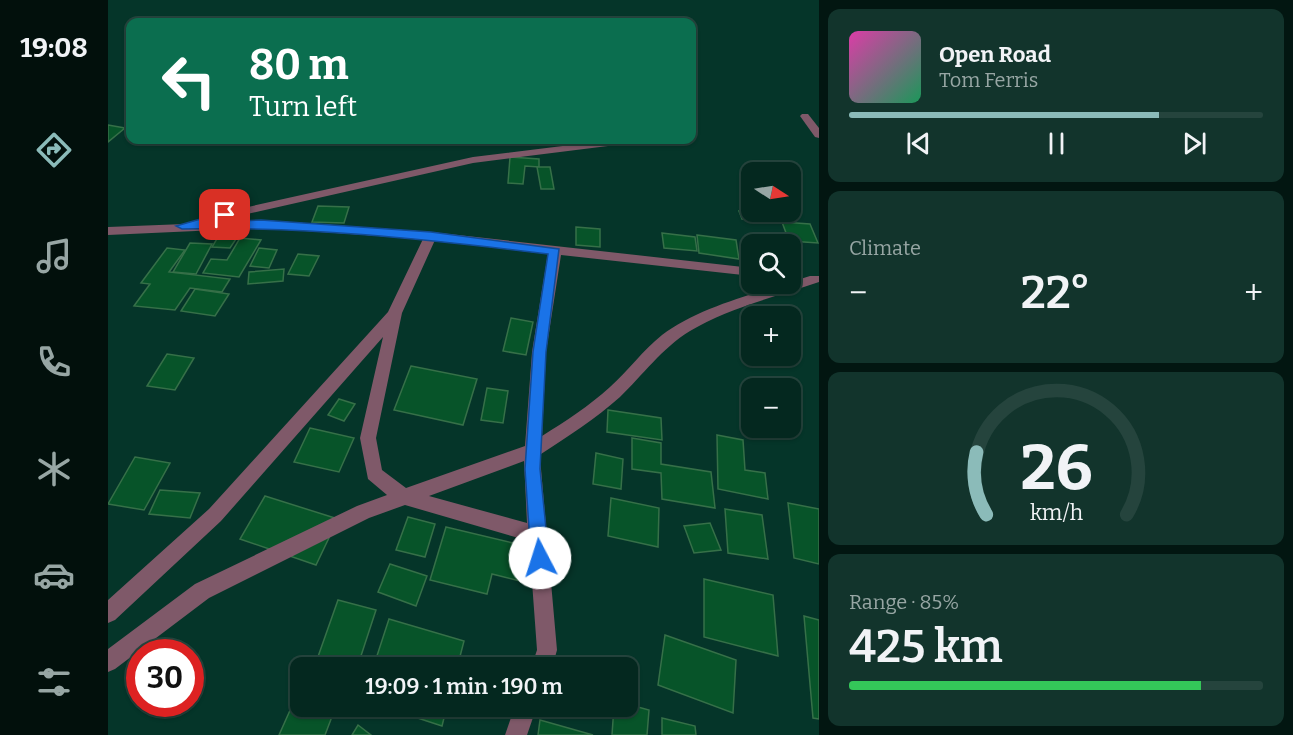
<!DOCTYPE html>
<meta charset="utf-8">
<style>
body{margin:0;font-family:Bitter,serif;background:#12342c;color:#f1f3f6;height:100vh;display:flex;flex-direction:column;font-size:22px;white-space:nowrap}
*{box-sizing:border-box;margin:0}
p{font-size:20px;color:#97a6a4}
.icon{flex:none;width:33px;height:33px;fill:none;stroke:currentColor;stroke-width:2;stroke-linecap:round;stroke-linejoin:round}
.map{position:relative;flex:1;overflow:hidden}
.sheet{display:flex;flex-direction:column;gap:9px;padding:9px;background:#021611;width:474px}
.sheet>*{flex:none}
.hud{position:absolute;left:18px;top:18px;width:570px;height:126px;border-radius:12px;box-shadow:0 2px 4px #0004,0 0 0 2px #25443d;background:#0b6e4f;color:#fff;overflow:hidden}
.needle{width:39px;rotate:102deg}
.controls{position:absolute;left:633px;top:162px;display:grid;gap:12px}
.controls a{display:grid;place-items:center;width:60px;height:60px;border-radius:12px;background:#04281f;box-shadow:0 2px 4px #0004,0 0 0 2px #25443d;font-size:30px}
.speed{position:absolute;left:18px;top:639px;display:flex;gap:12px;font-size:30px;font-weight:700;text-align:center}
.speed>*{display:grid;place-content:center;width:78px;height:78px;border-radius:50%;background:#04281f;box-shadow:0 2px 4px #0004,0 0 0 2px #25443d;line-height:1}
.speed .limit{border:9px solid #d22;background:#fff;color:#111}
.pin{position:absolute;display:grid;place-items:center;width:51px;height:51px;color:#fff;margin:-26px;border-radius:12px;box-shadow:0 3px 9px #0006}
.me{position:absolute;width:66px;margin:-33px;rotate:355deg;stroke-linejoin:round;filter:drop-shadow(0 0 4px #0008)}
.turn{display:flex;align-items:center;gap:21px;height:126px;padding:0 24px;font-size:27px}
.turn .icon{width:78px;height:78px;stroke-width:2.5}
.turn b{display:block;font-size:42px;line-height:51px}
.big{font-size:45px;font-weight:600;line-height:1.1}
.sheet .tile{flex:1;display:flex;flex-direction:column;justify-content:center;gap:9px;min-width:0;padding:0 21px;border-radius:12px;background:#12342c}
.sheet .dial{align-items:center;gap:0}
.dial svg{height:156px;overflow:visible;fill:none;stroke:#25443d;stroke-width:7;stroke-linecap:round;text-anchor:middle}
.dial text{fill:#f1f3f6;stroke:none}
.song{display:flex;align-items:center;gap:18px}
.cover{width:72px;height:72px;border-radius:9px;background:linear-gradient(135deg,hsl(320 70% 55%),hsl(150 70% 35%))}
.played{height:6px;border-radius:3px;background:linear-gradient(90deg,#8bbbb9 75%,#25443d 75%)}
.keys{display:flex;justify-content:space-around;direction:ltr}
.heat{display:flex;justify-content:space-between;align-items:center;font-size:33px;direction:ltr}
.charge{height:9px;border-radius:4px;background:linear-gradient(90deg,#34c759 85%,#25443d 0)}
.trip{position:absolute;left:182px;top:657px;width:348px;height:60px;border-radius:12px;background:#04281f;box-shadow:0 2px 4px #0004,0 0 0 2px #25443d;font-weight:600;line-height:60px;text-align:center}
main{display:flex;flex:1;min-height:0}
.tabs{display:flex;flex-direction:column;width:108px;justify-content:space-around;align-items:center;background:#02100c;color:#97a6a4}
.tabs .icon{width:42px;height:42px}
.tabs .active{color:#8bbbb9}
.tabs b{font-size:27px;color:#f1f3f6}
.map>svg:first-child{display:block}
.building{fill:#075429;stroke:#367048;stroke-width:1.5}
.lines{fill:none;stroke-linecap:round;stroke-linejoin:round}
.street{fill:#7f5969;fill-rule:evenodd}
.route{fill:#1a73e8;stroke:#114b97;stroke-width:1.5}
</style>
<main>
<nav class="tabs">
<b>19:08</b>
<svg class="icon active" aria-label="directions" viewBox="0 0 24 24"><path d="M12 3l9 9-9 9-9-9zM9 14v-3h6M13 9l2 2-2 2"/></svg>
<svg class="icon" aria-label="music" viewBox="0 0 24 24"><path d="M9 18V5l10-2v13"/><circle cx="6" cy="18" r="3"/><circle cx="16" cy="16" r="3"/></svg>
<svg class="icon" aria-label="phone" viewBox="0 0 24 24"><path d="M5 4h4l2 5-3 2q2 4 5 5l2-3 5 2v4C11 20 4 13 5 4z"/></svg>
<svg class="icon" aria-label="climate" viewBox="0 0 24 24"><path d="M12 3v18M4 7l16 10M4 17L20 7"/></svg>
<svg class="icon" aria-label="car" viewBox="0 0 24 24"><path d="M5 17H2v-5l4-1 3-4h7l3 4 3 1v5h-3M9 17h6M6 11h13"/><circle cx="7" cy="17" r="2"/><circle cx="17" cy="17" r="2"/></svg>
<svg class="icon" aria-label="filters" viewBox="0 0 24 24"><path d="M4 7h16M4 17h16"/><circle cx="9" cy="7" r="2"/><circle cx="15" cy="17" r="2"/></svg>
</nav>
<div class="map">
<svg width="711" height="735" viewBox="0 0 711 735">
<rect width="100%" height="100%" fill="#053529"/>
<g class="building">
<path d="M0,125L17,128L0,142Z"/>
<path d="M402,157L431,159V167L417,166L415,184L400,183Z"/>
<path d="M429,167H442L446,189H433Z"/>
<path d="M210,206L241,207L236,223L204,222Z"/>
<path d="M631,211L648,212L651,220L634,219Z"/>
<path d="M674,222L702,224L710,243L681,241Z"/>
<path d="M468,227L492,229V247L468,245Z"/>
<path d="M554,233L587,237L589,251L556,248Z"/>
<path d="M589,235L628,240L631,259L591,253Z"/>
<path d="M110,237L128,239L122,248L104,247Z"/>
<path d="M132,238L153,240L131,277L95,273L103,259L119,260Z"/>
<path d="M82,243L104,244L88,274L65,272Z"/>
<path d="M59,248L77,250L61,272L122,279L114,292L82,288L67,310L26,306L42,284L33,283Z"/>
<path d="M151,248L169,250L161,268L142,266Z"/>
<path d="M190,254L211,256L201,276L180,274Z"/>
<path d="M176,269L175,281L140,284L141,272Z"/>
<path d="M87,289L121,294L107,316L73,311Z"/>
<path d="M403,318L425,322L418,355L395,351Z"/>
<path d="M59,354L86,358L67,390L39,386Z"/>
<path d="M303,366L369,379L355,425L286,410Z"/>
<path d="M379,388L400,391L395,423L373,420Z"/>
<path d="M231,399L247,404L236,421L220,415Z"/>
<path d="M500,410L553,418L554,440L499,432Z"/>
<path d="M202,428L246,438L231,472L186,462Z"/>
<path d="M609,435L635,440L637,470L657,473L660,499L610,489Z"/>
<path d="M524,438L553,443V464L603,472L607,508L554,499L553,473L524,469Z"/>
<path d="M488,453L515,459L513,489L485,484Z"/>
<path d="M27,457L62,463L36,510L0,504Z"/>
<path d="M52,490L92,493L82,518L41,514Z"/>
<path d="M157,496L230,519L208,565L132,539Z"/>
<path d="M503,498L551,508L550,547L500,536Z"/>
<path d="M680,503L711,509V564L686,558Z"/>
<path d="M617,509L654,515L660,559L620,553Z"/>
<path d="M300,517L327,524L317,557L288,550Z"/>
<path d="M602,523L613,550L586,553L576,526Z"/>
<path d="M338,527L434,550L428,585L384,574L379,594L322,580Z"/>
<path d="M282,564L319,576L308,606L270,592Z"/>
<path d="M596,579L665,595L670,656L596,637Z"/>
<path d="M230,600L268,610L249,668H206Z"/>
<path d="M696,616L711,620V719L705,718Z"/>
<path d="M281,619L356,641L349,668H265Z"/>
<path d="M557,635L628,660L625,713L550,685Z"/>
<path d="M192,688V706H228L217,735H171Z"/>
<path d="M519,704L541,710L539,735H504L506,706H519Z"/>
<path d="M273,706H339L334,726Z"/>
<path d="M554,718L587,726L588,735H554Z"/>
<path d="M432,720L485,735H430Z"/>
<path d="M250,725L263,735H244Z"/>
</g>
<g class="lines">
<g class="street">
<path d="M694,114H700L711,128V138L707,137L692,116Z"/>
<path d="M503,140H529L524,143L365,163L104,222L153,220L323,232L644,268V276L453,255L438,352L434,436C458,421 481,406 502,387C520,371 535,350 554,335C593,305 657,291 702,276H711V282C670,296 618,309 582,331C554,348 535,375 512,397C487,419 461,436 433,454V469L449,650L444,668H423L429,650L421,541L297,505L261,518L101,598L7,669L0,672V649L87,584L249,506L279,495L260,479L252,438L275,337L113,521L7,620L0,623V600L101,509L280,312L315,239L153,228L0,235V227L102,223L97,219L99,216L365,157ZM327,240L440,253L424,352L417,446L298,488L274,470L268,438L294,313ZM416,461L419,523L321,496Z"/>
<path d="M407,706H429L419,735H397Z"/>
</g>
</g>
<path class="route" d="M117,212L121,213V217L105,222L153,220L323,232L451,249L438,352L432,469L441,558L438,564L432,567L426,564L423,558L417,469L425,352L440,254C318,239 197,226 74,229L68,226Z"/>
</svg>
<div class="controls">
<a><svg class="needle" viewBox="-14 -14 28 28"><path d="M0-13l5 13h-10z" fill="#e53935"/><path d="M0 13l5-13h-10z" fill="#97a6a4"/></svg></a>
<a><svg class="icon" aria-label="search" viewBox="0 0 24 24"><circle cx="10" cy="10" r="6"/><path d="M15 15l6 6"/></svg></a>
<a>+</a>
<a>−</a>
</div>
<div class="speed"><div class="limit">30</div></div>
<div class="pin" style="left:117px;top:215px;background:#d93025"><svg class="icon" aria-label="arrive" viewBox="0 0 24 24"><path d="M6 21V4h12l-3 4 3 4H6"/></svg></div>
<svg class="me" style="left:432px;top:558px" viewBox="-20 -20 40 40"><circle r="19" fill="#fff"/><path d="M0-13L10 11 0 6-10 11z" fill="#1a73e8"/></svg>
<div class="trip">19:09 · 1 min · 190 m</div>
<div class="hud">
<div class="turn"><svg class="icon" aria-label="left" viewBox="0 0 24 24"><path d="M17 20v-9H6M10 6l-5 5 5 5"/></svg><div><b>80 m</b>Turn left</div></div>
</div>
</div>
<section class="sheet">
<div class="tile">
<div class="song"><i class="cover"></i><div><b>Open Road</b><p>Tom Ferris</p></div></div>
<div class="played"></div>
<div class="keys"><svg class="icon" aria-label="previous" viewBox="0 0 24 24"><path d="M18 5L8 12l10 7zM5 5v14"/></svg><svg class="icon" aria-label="pause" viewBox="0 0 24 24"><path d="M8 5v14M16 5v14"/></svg><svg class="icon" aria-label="next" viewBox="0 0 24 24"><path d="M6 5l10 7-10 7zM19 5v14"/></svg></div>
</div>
<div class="tile"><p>Climate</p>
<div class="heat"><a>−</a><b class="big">22°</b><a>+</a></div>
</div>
<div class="tile dial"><svg viewBox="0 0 100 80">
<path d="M14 69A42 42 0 1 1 86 69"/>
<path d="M14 69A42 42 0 0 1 9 37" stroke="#8bbbb9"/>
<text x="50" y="56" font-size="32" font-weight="700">26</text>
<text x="50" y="72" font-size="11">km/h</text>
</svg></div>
<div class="tile"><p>Range · 85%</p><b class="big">425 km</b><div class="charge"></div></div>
</section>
</main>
